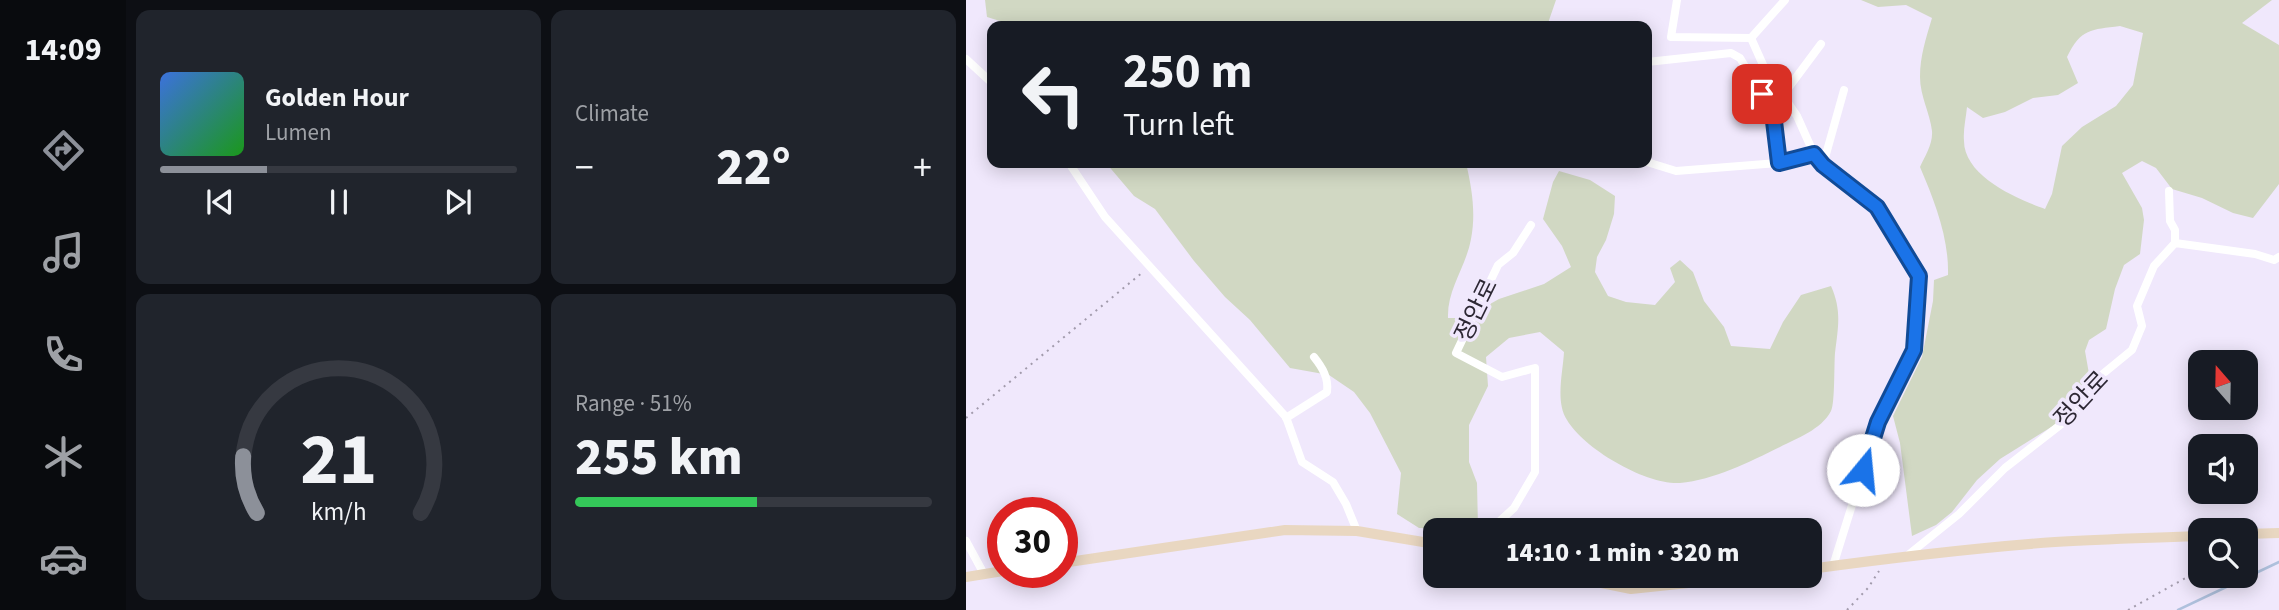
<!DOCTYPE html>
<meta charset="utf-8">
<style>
body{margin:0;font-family:"Source Sans 3","Noto Sans KR",sans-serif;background:#20242c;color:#f1f3f6;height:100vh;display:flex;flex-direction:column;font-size:26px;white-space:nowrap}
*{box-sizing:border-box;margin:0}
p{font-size:23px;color:#9ea1a6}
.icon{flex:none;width:38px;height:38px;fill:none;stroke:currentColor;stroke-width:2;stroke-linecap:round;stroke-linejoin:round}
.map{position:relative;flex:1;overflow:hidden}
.side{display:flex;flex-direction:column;gap:10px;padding:10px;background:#0d0f14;width:840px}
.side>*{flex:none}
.banner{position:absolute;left:21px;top:21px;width:665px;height:147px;border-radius:14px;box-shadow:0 4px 18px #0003;background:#171b24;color:#f1f3f6;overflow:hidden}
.needle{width:46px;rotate:340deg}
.tools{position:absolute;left:1222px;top:350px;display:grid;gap:14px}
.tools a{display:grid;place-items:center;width:70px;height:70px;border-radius:14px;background:#171b24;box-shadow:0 4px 18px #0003;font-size:35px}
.speed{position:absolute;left:21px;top:497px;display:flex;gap:14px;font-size:35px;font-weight:700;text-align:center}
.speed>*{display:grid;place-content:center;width:91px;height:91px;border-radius:50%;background:#171b24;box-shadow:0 4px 18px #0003;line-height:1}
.speed .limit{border:10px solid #d22;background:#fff;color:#111}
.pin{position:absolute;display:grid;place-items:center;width:60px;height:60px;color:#fff;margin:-30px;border-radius:14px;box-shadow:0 4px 10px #0006}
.me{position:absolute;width:77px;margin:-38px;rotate:17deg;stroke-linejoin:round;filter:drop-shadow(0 0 5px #0008)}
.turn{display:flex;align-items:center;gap:24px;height:147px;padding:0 21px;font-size:32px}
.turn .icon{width:91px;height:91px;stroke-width:2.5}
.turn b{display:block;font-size:49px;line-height:60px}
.big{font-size:52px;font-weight:800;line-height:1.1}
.side .widget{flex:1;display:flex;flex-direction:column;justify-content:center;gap:10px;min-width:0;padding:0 24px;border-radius:14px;background:#20242c}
.side .dial{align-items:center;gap:0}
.dial svg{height:182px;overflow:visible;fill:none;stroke:#363941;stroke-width:7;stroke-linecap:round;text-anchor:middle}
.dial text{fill:#f1f3f6;stroke:none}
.song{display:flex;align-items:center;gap:21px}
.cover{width:84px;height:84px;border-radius:10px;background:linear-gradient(135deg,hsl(220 70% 55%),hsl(120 70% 35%))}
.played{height:7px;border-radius:4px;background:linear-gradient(90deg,#8c9099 30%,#363941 30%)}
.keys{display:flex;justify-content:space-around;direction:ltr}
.heat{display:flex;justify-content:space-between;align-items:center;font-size:38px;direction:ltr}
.charge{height:10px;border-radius:5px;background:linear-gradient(90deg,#34c759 51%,#363941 0)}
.side .tiles{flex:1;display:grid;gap:10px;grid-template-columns:repeat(2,1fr)}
.trip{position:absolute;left:457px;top:518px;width:399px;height:70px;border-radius:14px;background:#171b24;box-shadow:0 4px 18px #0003;font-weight:800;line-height:70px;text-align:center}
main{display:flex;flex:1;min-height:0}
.tabs{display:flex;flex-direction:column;width:126px;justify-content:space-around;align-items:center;background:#090b0e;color:#9ea1a6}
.tabs .icon{width:49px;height:49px}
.tabs .on{color:#8c9099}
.tabs b{font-size:32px;color:#f1f3f6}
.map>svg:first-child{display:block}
.green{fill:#d1d8c3;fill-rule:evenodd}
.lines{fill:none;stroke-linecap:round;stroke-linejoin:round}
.stream{stroke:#afc1dd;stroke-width:2.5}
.path{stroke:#a29bac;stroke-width:2;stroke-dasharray:2 5;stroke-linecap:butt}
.street{stroke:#fff;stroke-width:8}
.secondary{stroke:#e9d7c1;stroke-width:10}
.route-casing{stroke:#114b97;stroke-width:18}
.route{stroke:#1a73e8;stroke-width:12}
.labels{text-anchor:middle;stroke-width:7;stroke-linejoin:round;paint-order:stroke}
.street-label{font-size:24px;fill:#2d2834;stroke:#f0e8fc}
</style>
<main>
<nav class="tabs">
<b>14:09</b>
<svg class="icon on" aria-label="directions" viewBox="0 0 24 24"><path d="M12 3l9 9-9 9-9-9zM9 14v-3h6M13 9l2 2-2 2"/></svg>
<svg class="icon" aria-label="music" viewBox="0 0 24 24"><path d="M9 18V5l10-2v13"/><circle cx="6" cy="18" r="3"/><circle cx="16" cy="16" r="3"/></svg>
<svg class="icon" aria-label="phone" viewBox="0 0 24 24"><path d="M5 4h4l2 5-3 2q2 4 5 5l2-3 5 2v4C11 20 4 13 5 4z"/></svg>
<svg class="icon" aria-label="climate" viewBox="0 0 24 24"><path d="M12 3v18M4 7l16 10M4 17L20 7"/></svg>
<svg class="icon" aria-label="car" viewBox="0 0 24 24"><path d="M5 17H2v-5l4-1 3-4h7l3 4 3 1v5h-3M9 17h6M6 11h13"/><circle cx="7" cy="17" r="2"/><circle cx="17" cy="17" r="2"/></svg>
</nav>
<section class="side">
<div class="tiles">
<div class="widget">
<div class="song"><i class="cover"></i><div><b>Golden Hour</b><p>Lumen</p></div></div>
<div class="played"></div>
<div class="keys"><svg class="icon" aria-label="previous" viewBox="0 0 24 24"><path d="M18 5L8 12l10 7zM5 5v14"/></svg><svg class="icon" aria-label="pause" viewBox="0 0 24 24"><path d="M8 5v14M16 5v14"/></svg><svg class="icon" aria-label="next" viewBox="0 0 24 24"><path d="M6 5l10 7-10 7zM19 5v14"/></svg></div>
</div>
<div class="widget"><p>Climate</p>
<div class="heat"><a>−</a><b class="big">22°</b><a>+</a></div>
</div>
<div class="widget dial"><svg viewBox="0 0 100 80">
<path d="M14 69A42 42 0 1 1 86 69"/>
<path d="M14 69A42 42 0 0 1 8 44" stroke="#8c9099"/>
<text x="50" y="56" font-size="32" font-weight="700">21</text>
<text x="50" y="72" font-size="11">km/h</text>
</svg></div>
<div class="widget"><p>Range · 51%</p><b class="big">255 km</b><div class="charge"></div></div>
</div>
</section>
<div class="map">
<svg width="1313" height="610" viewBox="0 0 1313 610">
<rect width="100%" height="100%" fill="#f0e8fc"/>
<g class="green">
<path d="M19,0H590L581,26H50L21,17Z"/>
<path d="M895,0H1306L1276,23L1313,45V184L1287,218L1267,213L1236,198L1206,189L1190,168L1176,161L1156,173L1176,208L1178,220L1174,254L1158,265L1149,289L1140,329L1123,340L1119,351L1126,391L1103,416L1034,459L1011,480L986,512L970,525L946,536L934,443L927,416L956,357L967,301L968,280L982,275C983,238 969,202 954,167C959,156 967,144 966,131C964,113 954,96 954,77C954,56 960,38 966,18L940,5L912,7ZM1154,26L1177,33L1167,85L1150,106L1116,127L1096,146L1086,194L1079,209C1051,199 998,176 998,141C997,130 1000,118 1001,107L1017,118L1039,112L1067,98L1092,95L1112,83L1101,57C1115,28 1125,30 1154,26Z"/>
<path d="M140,163H500C506,188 510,214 505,239C500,267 481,289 482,318H499L533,299L578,284L605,267L596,246L577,219L587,182L593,171L624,180L649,196L648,214L640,240L631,257L629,272L642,296L660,302L689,305L709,282L704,268L714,260L727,272L738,301L758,327L765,346L804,349L817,322L835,295L865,286C876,311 872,327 869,353C868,365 869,404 865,411C855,430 831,438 814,447C783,462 748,480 714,483C680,485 618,449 601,420C589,402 597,372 598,352L574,332L543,338L520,357L522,386L503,425V462L511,483L512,527L503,530L453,528L431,514L435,473L404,413L388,392L363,375L324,368L284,320L259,297L228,261L189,209L168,196Z"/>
</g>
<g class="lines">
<path class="stream" d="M1212,610L1313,562"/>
<g class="path">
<path d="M0,418L177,272"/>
<path d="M881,610L902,588L913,571"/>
<path d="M1162,610L1234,570"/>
</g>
<g class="street">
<path d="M711,0L705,37L785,38L798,67L831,116L848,154L857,165L911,207L953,276L948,350L912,422L867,566"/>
<path d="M656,25V26"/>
<path d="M785,38L819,0"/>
<path d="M0,59L26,83"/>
<path d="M681,62L765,53L774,58L807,113L812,163"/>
<path d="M817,95L855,44"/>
<path d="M681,162L710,171L812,163L848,154"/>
<path d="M103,163L139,217L320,417L336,462L367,482L380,504L391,531"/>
<path d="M611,163H625"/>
<path d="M857,165L878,90"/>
<path d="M1203,191L1204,221L1209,230V243"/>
<path d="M320,418L361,392C363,378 356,367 348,357"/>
<path d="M524,530L548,508L569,472V368L536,377L490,353L532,265L547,253L565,225"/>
<path d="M0,541L18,574"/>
<path d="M942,555L993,514L1039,468L1107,415L1133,377L1166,350L1176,326L1171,306L1188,266L1209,243L1289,254L1308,260L1313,257"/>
</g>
<g class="secondary">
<path d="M1279,534L1313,533"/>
<path d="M96,563L319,530L391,531L469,544"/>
<path d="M844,569C925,558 1007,548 1089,542C1137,539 1186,538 1234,536"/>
<path d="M601,576L665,589L789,576"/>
<path d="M0,577L37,571"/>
</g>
</g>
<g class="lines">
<g class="route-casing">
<path id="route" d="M796,94L807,113L813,163L848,154L857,165L911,207L953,276L948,350L912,422L897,470"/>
</g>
<use href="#route" class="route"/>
</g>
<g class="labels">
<g class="street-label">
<text transform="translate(510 310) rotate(-64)" y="8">정안로</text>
<text transform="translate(1115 399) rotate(-47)" y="8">정안로</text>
</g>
</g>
</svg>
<div class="tools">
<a><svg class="needle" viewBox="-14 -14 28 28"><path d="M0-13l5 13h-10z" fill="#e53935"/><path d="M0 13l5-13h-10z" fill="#9ea1a6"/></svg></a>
<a><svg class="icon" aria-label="sound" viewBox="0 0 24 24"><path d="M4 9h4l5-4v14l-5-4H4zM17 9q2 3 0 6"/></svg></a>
<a><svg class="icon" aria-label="search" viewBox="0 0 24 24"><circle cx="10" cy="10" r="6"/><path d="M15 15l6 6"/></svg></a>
</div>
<div class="speed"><div class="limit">30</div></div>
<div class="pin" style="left:796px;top:94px;background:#d93025"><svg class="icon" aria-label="arrive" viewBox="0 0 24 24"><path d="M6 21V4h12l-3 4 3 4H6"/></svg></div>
<svg class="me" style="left:897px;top:470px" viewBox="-20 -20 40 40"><circle r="19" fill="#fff"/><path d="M0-13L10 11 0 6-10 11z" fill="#1a73e8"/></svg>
<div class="trip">14:10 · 1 min · 320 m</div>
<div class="banner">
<div class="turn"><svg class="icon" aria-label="left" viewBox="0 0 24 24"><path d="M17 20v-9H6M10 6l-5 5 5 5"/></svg><div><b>250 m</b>Turn left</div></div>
</div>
</div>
</main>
